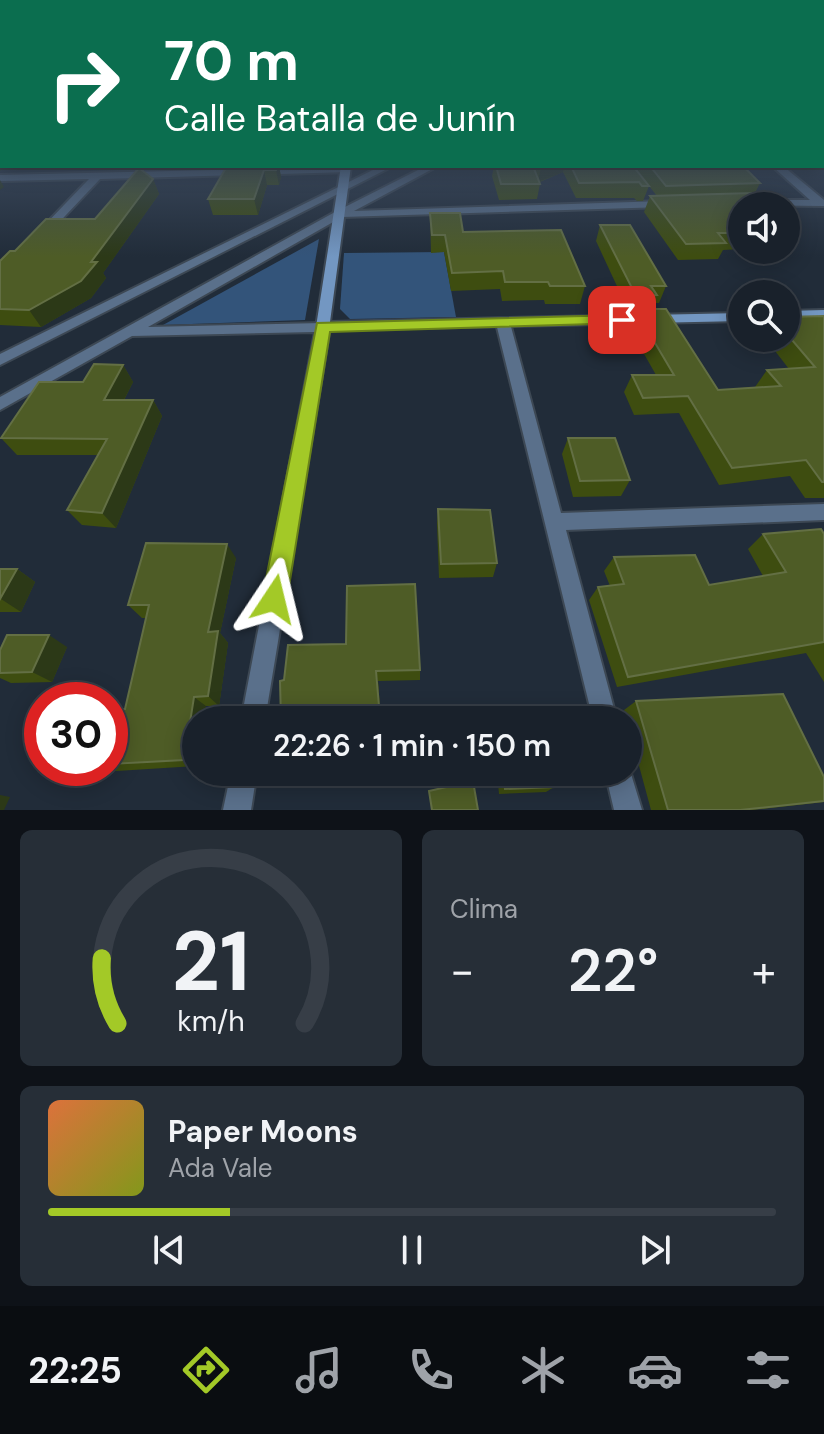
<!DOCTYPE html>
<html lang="es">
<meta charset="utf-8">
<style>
body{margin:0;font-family:"DM Sans",sans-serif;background:#262e37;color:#f1f3f6;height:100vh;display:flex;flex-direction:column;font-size:30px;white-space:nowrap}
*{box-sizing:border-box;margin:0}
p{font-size:26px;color:#9fa3a9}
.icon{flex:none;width:44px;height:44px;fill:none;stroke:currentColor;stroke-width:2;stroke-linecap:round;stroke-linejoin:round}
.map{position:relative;height:810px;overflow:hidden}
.drawer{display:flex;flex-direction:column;gap:20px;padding:20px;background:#0e1218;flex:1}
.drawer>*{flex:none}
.hud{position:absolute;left:0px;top:0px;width:824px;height:168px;box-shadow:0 4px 20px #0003,0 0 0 2px #373e47;background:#0b6e4f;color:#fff;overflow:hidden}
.tools{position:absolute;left:728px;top:192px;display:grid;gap:16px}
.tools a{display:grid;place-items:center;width:72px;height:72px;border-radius:50%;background:#19212b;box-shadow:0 4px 20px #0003,0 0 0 2px #373e47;font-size:40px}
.speed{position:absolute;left:24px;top:682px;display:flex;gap:16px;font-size:40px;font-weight:700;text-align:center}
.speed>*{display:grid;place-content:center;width:104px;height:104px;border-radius:50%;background:#19212b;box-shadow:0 4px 20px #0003,0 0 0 2px #373e47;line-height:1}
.speed .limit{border:12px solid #d22;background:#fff;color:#111}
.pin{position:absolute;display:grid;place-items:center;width:68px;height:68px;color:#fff;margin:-34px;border-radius:16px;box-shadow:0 4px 12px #0006}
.me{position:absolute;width:88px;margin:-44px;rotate:10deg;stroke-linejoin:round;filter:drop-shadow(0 0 6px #0008)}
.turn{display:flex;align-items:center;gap:28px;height:168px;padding:0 32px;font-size:36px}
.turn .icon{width:104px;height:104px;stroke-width:2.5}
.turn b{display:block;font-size:56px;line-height:68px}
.big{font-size:60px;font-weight:600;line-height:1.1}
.drawer .tile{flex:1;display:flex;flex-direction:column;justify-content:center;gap:12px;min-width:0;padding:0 28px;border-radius:12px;background:#262e37}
.drawer .dial{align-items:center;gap:0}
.dial svg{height:208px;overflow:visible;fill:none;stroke:#373e47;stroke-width:7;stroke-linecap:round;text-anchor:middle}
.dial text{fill:#f1f3f6;stroke:none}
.song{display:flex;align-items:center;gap:24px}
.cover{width:96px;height:96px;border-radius:12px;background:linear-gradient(135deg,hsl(20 70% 55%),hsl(70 70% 35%))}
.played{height:8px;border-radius:4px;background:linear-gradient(90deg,#a3c927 25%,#373e47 25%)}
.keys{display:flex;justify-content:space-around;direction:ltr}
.heat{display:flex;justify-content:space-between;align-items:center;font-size:44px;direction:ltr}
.drawer .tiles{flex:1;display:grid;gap:20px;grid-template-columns:1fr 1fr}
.tile:last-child{grid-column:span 2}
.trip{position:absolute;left:182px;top:706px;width:460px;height:80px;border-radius:40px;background:#19212b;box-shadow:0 4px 20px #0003,0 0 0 2px #373e47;font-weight:600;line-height:80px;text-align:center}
.dock{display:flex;height:128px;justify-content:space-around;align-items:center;background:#0a0d11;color:#9fa3a9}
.dock .icon{width:56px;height:56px}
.dock .active{color:#a3c927}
.dock b{font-size:36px;color:#f1f3f6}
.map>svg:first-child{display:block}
.green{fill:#33547a}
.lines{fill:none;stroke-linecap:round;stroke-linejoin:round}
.street-casing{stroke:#3d4854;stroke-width:4}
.secondary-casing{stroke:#3d4854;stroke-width:4}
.street{fill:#5a708b;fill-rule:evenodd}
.secondary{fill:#7397c2;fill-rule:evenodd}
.wall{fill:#3e4d10}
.shaded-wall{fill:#2c3917}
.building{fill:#4e5c26;stroke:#636f44;stroke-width:2}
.route{fill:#a3c927;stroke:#6a8319;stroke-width:2}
</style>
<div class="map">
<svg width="824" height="810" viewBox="0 0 824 810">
<rect width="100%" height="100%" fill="#212c39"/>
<g class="green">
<path d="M319,239L305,320L163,325Z"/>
<path d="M444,252L456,317L350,319L340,309L344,253Z"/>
</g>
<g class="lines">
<g class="street-casing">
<g id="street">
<path d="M381,166H393L0,365V354Z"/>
<path d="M426,166H438L354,211L665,201L670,204L665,207L342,217L148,327L323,323L330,327L265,720H241L315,332L132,336L0,410V397L335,212Z"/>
<path d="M772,166H783L824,200V206L736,205L735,203L740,200H810Z"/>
<path d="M346,167L349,168V172L100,179L48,234L44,235L38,232L40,230L89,179L0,181V175Z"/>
<path d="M503,319L510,323L561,513L824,504V520L566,530L617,720H593L496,323Z"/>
<path d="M628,764L642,810H614L605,772H628Z"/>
<path d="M231,772H257L251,810H223Z"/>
</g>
</g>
<g class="secondary-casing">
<g id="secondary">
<path d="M341,166H351L330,322L742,313V321L318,330L316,327Z"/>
<path d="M824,310V318L786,319V311Z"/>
</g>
</g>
<use href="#street" class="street"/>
<use href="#secondary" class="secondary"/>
</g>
<g class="wall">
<path d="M822,143H824V167H820L819,166H822Z"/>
<path d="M227,166H279L281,177L279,185H267L258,215H213L208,199Z"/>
<path d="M494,166H633L649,186L643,201H637L634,198H576L563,172L540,182V184L537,199L499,200L492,176Z"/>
<path d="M633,166H743L760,183L754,195L742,206V249L723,250L718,259L678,260L644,212L650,196H657Z"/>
<path d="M153,179L159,194L103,273L106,278L91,298L41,327L0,325V261L15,251L95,219Z"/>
<path d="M430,213L463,232L585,286L580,304H545L544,300L502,301L500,289L451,291L444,252L431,253Z"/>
<path d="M600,225L666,286L659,303H654L651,309L718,390L755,387L767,370L789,369L765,338H786V317L824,316V498H805L790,476L719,485L679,413L634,415L624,392L632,375H656L635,338L638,331L636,326L642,312H629L596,241Z"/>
<path d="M123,365L133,382L124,400H153L162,416L116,528L82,525L67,510L98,455H17L1,438L83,382Z"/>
<path d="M568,438L630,480L621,496L573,497L562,454Z"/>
<path d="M438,509L497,563L493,577L439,578L437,524Z"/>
<path d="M763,534H824V682L806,653L617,687L589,600L598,587L610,586L604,571L614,557L709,585L763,576L748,549Z"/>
<path d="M236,558L220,633L228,643L219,706H206L196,720V766L85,773L67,768H110V710L125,709L146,618H142L128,605Z"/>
<path d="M0,569H17L35,582L21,612H0Z"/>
<path d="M288,645L420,670V680L378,681L381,720H281Z"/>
<path d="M67,647L52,682L11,683L0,678V650Z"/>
<path d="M636,701L824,802L752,810H651L628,725V720H627L624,710Z"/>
<path d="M497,772H552L554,787L546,792L499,794Z"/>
</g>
<g class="shaded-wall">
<path d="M2,154V166H7L0,171V155Z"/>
<path d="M277,166H279L281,177L279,185L276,170Z"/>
<path d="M545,166H564L563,172L538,182L541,167Z"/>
<path d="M264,170L267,185L258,215L254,199Z"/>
<path d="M153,179L159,194L103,273L106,278L91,298L41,327L29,310Z"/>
<path d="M0,180L4,187L0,190Z"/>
<path d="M123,365L133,382L115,417L104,400Z"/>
<path d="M153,400L162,416L116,528L102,513Z"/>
<path d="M227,544L236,558L220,633L228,643L219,706L208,696V632Z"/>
<path d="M17,569L35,582L21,612L1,599Z"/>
<path d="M49,635L67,647L52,682L32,672Z"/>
<path d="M376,671L378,681L381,720H380Z"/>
<path d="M194,697L206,706L204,720H196V765L184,760Z"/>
<path d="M0,795L10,797L4,810H0Z"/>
</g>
<g class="building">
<path d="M0,143H2V154L0,155Z"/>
<path d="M227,166H277L276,170H264L254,199H208Z"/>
<path d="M496,166H533L540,184H501Z"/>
<path d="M571,166H633L649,186H642L639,182L579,183Z"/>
<path d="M650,166H743L760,183L666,186Z"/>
<path d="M139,168L153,179L91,262H97L81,281L29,310L0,309V261L10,251H15L46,219H95Z"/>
<path d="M752,193L765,206H742V233H718L726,243L686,244L650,196Z"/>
<path d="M430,213H460L463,232L561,230L585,286H550L548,282H505L503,271L452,273L445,235H432Z"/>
<path d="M600,225H630L666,286H651L657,295L636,296Z"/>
<path d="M643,309H666L718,390L781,386L767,370L815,367L786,333V317L824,316V482H822L806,460L732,468L688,396L643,398L632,375H674L642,321L648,320Z"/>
<path d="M94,364L123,365L104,400H153L102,513L67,510L107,439L1,438L39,382H83Z"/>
<path d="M568,438H615L630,480L580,481Z"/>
<path d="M438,509L490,510L497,563L441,564Z"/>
<path d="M821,529L824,534V642L628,677L598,587L624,584L614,557L695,555L709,585L786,572L763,534Z"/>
<path d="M146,543L227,544L208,632L218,631L208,696L194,697L184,760L110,764V710L125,709L149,605H128Z"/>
<path d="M0,569H17L0,599Z"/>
<path d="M415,584L420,670L376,671L380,718L359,720H316L315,717L293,720H281L280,681L284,680L288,645L346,644L347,586Z"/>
<path d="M7,635H49L32,672L0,673V650Z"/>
<path d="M783,694L824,777V801L740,810H668L636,701Z"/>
<path d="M503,772H552L554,787L505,789Z"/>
<path d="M473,781L478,810H432L429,791Z"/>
</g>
<linearGradient id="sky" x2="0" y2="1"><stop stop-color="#12181f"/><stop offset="0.56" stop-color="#3d4b5f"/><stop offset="1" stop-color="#3d4b5f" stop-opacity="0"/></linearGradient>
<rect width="824" height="257" fill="url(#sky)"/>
<path class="route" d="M622,315L630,320L628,323L330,332L287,599L283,608L274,611L266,608L262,599L317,323Z"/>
</svg>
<div class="tools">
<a><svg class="icon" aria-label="sound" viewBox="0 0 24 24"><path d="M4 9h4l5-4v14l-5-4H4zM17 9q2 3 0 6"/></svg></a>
<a><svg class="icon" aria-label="search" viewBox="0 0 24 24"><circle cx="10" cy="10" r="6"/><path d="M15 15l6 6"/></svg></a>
</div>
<div class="speed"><div class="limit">30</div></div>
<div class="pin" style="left:622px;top:320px;background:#d93025"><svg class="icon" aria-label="arrive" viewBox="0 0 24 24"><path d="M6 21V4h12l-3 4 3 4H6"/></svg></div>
<svg class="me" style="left:274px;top:599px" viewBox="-20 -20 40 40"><path d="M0-17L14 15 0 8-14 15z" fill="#a3c927" stroke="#fff" stroke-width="4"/></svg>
<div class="trip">22:26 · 1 min · 150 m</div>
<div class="hud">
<div class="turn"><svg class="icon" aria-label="right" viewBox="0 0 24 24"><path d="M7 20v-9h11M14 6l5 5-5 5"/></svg><div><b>70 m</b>Calle Batalla de Junín</div></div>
</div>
</div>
<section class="drawer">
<div class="tiles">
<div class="tile dial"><svg viewBox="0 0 100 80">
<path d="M14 69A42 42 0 1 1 86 69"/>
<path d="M14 69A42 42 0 0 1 8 44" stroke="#a3c927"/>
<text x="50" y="56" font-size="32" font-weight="700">21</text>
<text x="50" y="72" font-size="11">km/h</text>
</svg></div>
<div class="tile"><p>Clima</p>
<div class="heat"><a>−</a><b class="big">22°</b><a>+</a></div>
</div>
<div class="tile">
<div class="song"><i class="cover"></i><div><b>Paper Moons</b><p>Ada Vale</p></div></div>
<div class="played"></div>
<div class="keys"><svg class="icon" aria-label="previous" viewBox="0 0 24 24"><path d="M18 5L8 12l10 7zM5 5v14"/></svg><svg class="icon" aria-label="pause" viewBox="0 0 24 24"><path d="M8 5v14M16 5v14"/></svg><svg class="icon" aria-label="next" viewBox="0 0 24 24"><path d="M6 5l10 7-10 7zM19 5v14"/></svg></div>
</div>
</div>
</section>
<nav class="dock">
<b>22:25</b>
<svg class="icon active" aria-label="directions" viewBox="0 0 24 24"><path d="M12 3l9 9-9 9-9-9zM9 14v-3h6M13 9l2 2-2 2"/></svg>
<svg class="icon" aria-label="music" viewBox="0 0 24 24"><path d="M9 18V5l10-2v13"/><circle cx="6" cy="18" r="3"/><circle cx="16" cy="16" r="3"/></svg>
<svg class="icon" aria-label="phone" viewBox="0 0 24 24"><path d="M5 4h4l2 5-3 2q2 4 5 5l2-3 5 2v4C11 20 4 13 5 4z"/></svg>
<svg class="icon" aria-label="climate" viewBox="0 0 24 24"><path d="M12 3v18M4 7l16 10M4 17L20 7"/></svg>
<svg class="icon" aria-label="car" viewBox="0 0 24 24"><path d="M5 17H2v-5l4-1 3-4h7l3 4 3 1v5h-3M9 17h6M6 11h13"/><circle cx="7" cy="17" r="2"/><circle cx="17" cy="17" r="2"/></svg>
<svg class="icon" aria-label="filters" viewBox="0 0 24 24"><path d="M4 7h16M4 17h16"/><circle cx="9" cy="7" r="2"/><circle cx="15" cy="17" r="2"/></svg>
</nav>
